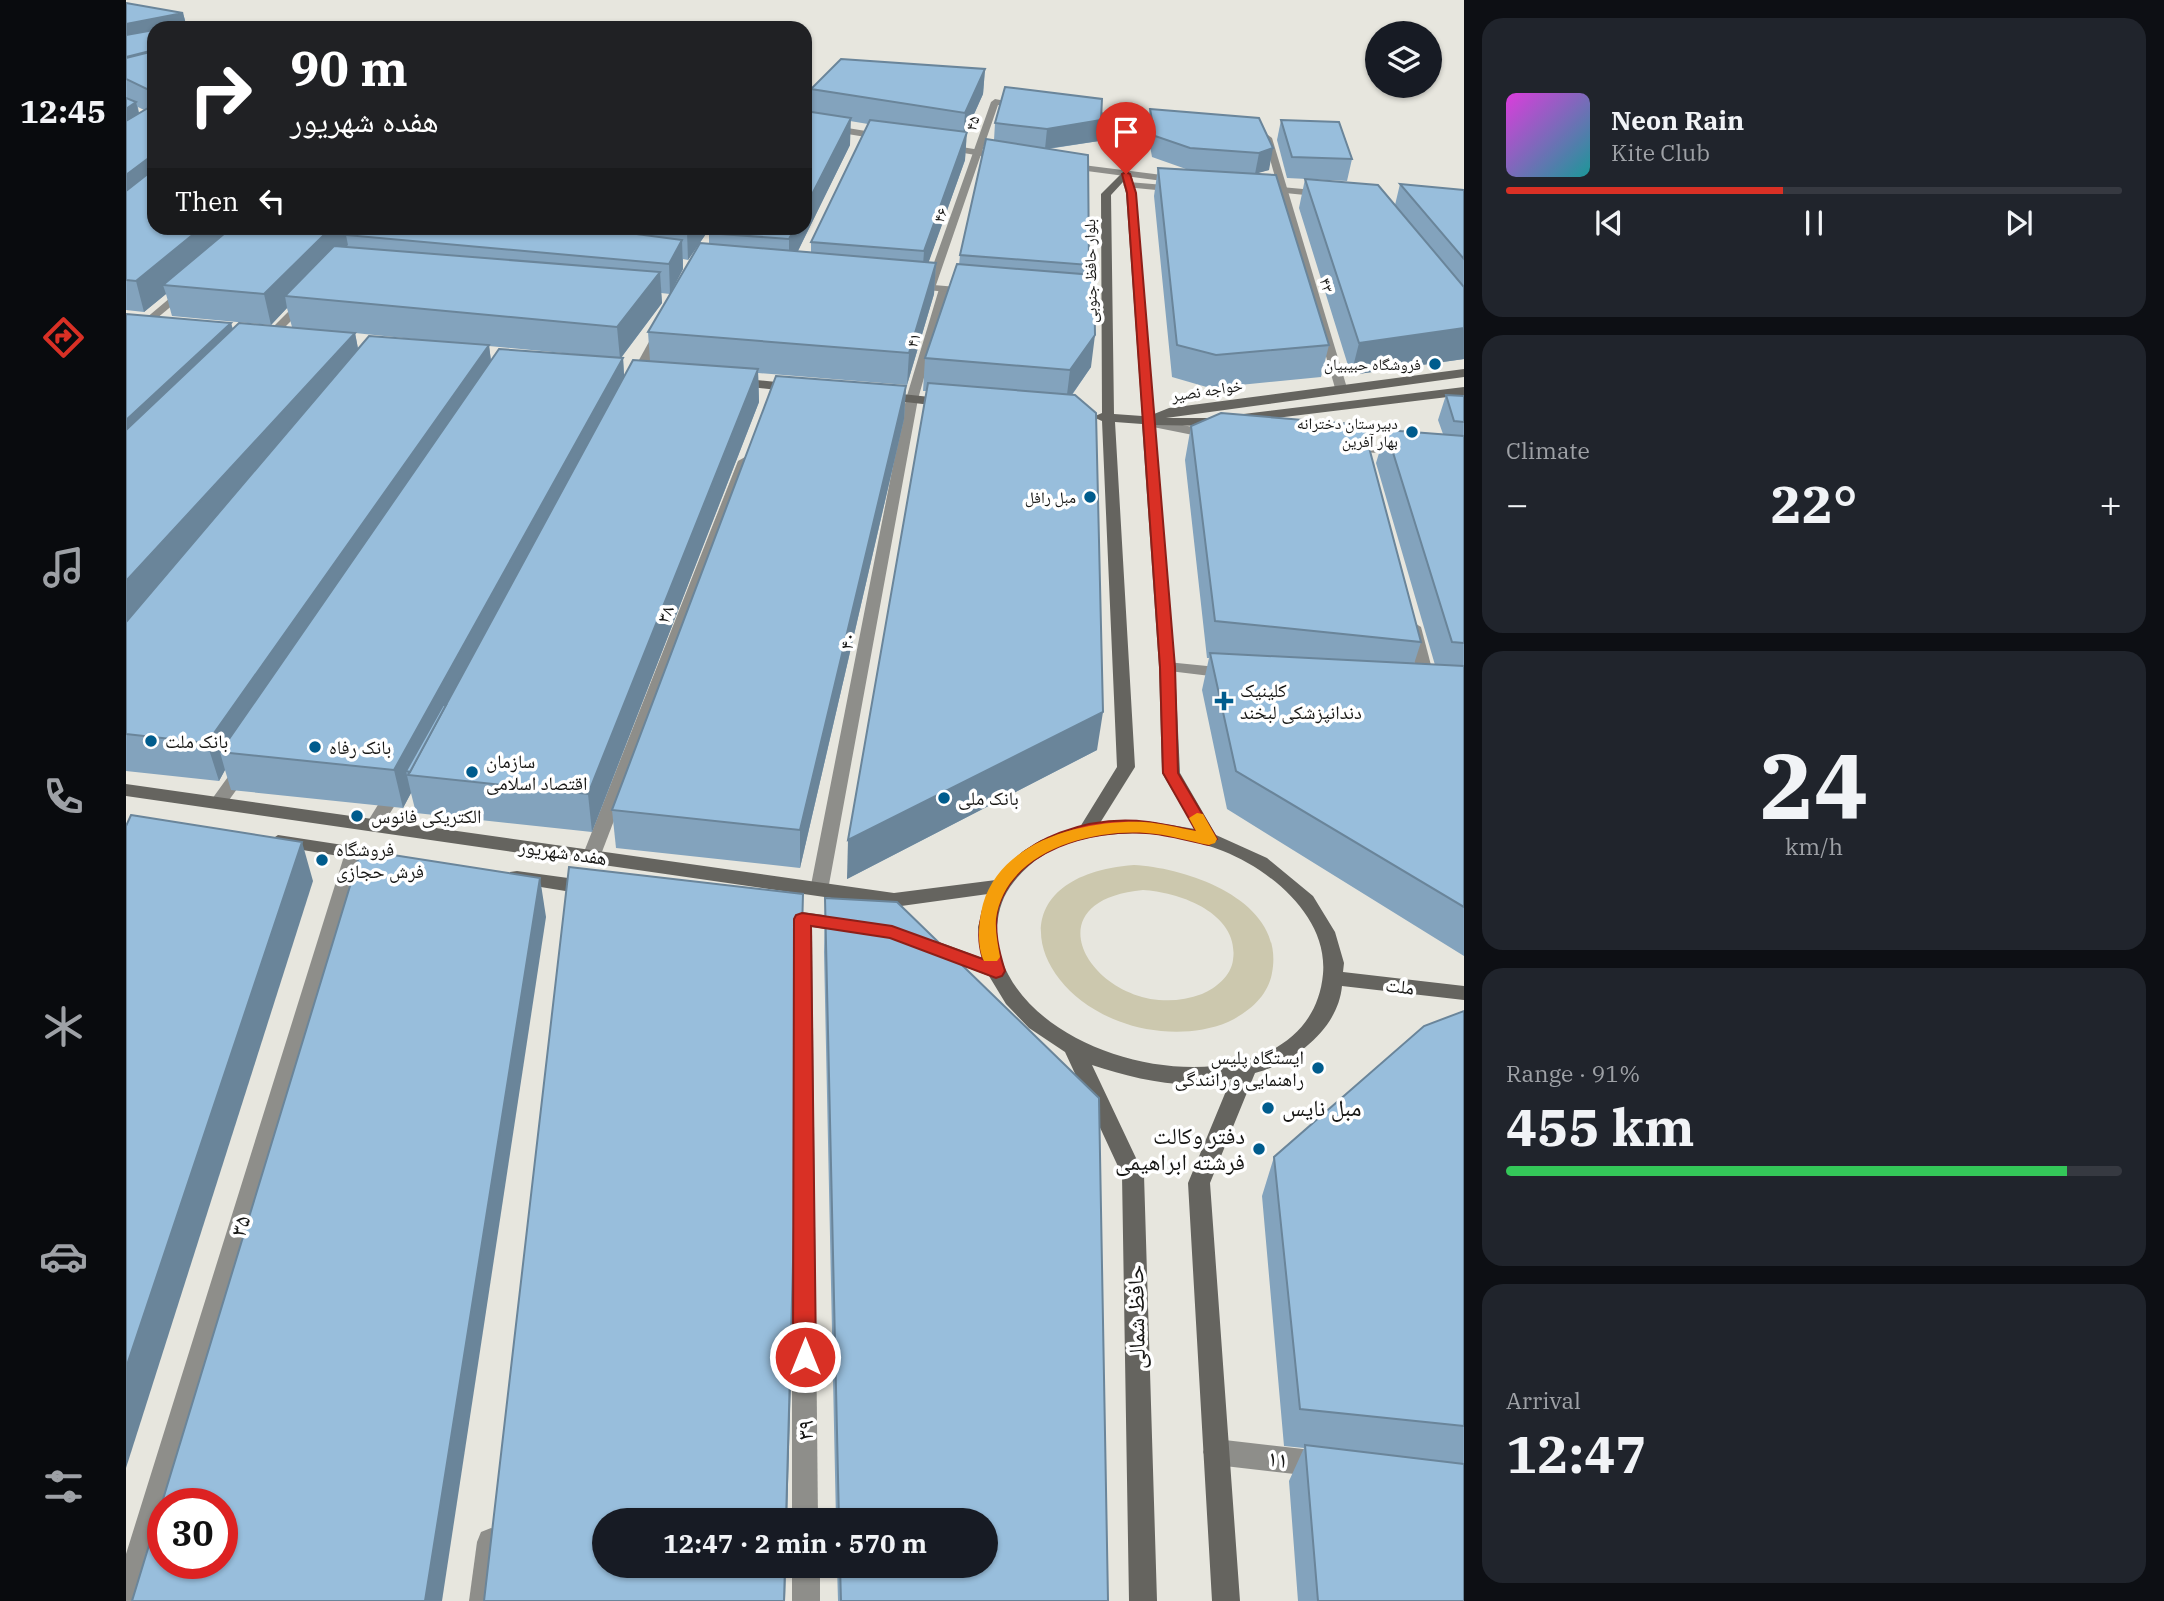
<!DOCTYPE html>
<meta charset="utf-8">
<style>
body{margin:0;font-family:"IBM Plex Serif","Noto Naskh Arabic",serif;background:#20242c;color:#f1f3f6;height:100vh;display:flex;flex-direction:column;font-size:26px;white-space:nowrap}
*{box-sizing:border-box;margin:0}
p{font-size:23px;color:#9ea1a6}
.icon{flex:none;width:38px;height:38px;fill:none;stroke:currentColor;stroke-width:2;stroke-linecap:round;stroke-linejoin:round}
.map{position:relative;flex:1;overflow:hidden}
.sheet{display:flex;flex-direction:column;gap:18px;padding:18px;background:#0d0f14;width:700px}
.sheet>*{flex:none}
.hud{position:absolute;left:21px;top:21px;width:665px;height:214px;border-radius:21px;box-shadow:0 2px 5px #0004;background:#202124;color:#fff;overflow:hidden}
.tools{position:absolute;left:1239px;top:21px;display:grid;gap:14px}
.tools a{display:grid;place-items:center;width:77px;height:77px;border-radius:50%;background:#171b24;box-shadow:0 2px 5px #0004;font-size:35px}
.speed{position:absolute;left:21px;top:1488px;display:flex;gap:14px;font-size:35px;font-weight:700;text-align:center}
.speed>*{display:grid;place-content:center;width:91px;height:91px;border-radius:50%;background:#171b24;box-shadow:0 2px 5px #0004;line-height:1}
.speed .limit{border:10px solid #d22;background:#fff;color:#111}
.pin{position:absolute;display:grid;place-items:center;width:60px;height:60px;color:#fff;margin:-72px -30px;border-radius:50% 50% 50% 0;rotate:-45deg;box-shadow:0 0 7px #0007}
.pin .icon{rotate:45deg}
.me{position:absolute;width:77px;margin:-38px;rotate:0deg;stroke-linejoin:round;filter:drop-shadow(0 0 5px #0008)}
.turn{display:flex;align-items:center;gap:24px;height:147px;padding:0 28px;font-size:32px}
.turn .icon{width:91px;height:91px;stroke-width:2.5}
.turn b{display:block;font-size:49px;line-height:60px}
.then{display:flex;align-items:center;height:66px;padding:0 28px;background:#0003;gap:14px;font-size:26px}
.big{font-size:52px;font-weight:700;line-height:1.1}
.sheet .tile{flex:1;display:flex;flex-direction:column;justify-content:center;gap:10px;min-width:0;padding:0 24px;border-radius:21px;background:#20242c}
.sheet .dial{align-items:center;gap:0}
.dial b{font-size:91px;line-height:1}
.song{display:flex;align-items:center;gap:21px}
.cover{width:84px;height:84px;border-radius:10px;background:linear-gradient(135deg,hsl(300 70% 55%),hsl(180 70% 35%))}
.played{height:7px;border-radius:4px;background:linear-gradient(90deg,#d93025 45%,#363941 45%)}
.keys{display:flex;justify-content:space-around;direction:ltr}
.heat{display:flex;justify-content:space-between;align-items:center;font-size:38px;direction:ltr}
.charge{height:10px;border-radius:5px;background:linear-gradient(90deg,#34c759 91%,#363941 0)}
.trip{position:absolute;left:466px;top:1508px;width:406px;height:70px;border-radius:35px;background:#171b24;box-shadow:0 2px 5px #0004;font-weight:700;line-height:70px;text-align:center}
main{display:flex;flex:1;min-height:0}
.tab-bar{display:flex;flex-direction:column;width:126px;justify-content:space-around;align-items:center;background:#090b0e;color:#9ea1a6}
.tab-bar .icon{width:49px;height:49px}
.tab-bar .on{color:#d93025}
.tab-bar b{font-size:32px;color:#f1f3f6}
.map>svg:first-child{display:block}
.green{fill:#ccc8ae;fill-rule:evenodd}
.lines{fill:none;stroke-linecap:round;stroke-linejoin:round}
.minor{fill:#8e8e8a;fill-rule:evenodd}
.tertiary{fill:#8e8e8a;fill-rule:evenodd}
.secondary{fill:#65645f;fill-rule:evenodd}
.wall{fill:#83a3bd;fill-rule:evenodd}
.shaded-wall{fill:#6a859a}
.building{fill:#98bedc;stroke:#6a859a;stroke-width:2;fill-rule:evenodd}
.route{fill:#d93025;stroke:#8d1f18;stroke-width:2}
.slow{fill:#f59e0b}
.poi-dot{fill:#005c8d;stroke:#fff;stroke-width:2.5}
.labels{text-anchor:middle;stroke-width:7;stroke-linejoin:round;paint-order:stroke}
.far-street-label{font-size:16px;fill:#161614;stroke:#fff}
.far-poi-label{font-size:16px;fill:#161614;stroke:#fff;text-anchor:end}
.street-label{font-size:19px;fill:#161614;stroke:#fff}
.poi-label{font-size:19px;fill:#161614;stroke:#fff;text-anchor:start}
.near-poi-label{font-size:23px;fill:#161614;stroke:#fff;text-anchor:start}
.near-street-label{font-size:23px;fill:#161614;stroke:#fff}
</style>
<main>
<nav class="tab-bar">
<b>12:45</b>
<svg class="icon on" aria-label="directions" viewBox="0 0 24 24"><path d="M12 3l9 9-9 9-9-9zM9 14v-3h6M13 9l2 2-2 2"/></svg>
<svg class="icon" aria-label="music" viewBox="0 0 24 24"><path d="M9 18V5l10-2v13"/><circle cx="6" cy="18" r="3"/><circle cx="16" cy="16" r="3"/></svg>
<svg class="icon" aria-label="phone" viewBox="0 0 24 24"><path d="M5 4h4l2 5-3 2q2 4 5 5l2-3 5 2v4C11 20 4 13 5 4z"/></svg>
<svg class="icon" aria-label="climate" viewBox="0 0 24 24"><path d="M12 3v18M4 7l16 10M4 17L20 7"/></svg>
<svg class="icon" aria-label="car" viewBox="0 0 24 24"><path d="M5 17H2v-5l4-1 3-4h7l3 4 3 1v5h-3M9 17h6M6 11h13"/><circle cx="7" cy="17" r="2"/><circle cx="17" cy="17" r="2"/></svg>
<svg class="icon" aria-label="filters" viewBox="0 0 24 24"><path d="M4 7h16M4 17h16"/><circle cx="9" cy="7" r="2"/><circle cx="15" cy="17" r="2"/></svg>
</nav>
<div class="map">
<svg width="1338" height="1601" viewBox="0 0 1338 1601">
<rect width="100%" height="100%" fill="#e7e6de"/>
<path class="green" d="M1008,865C1063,868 1160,901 1146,973C1142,996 1123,1012 1102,1022C1081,1031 1057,1033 1035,1031C911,1019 854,877 1008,865ZM1017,890C1053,892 1114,913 1107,960C1105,976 1090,988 1076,994C982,1030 889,902 1017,890Z"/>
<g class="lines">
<g class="minor">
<path d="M869,99L900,105L896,108L872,105L809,288L800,290L799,288L865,102Z"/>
<path d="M951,109L1003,116V176L995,174L996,120L948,114Z"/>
<path d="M1142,135L1146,138L1221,388L1219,391L1209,388L1138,138Z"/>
<path d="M1002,182L1051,186L1056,189L1051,192L999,187L997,185Z"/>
<path d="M818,286L823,289L792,399L702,890L700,895H686L684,890L780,399L813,289Z"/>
<path d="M57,287L66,289L0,344V335Z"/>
<path d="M175,299L185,301L141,345H133V341Z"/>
<path d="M530,329L540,331L512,383H504L502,380Z"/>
<path d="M1021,418L1087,431L1093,435L1087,439L1017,425V419Z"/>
<path d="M1219,443L1275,447L1282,451L1275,455L1214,450L1213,447Z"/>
<path d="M619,457L626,461L474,857L471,861H459L456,857L612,461Z"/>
<path d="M1287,622L1295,627L1311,688L1309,691H1297L1295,688L1279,627Z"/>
<path d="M1041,662L1101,668L1109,673L1101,678L1035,670L1033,667L1035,664Z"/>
<path d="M118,762L127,767L124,771L98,807H86L83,803L86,799L112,763Z"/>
<path d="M272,780L281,786L254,829H242L239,825L242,821L266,782Z"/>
<path d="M228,847L234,849L237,853L42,1503H37V1522L14,1598L13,1601H0V1554L219,853L222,849Z"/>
<path d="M676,919L683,921L686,926L692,1521H666V926L669,921Z"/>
<path d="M1090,1439L1195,1451L1204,1455L1208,1464L1204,1473L1195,1477L1090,1465L1081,1461L1077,1452L1081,1443Z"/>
<path d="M365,1528L375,1532L379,1542L371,1601H343L351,1542L355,1532Z"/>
<rect x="666" y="1566" width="28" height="35"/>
</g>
<g class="tertiary">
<path d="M679,121L758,134L762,137L758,140L679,127Z"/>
<path d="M817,144L879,154L884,157L879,160L814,149V145Z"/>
<path d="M941,163L1052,177L1057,180L1052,183L938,168V164Z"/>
<path d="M1133,185L1199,191L1204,194L1199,197L1130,190V186Z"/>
<path d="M784,283L843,288L848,291L843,294L780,288V284Z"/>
</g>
<g class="secondary">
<path d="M997,172L1005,174L1010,193L1028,414L1043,408L1338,369V377L1040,418H1085L1338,387V395L1085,426L1029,425L1049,667L1054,773L1090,835L1141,858L1187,896L1209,932L1218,963L1217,972L1338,986V1000L1216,986C1212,1030 1167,1063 1129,1073L1084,1183L1114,1601H1086L1062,1183L1105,1079C1059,1092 1010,1079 966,1065L1018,1175L1031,1601H1003L996,1175L939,1052L903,1028L880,1004L863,976L798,951L795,946L798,941L805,939L856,958L852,927L862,894L768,907L0,796V784L768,893L870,880L896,852L915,840L954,827L991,767L976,421L967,417L976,413L975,194ZM997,182L1000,193L1016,416L988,414L985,195ZM989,422L1016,424L1033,667L1036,773L1069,829L1020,821L974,823L1009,767ZM1020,833C1046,836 1072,841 1097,851C1145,870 1202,917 1197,974C1184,1117 917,1082 875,958C868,935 870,907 884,887C916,841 968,833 1020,833Z"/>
<path d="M610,378L670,384L676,388L670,392L606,385V379Z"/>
<path d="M757,392L823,399L829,403L823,407L753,399V393Z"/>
<path d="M152,835L256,851L262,853L265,857L262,861L256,863L146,845L143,841Z"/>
<path d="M391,871L464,881L471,883L473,888L471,893L464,895L384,882L382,877L384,872Z"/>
<path d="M654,909L720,918L727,920L730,925L727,930L720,932L647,921L645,916L647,911Z"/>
</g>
</g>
<g class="wall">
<path d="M0,3L57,13L60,24L28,28V228H483L482,230L488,231V228H584L562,260L557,259V269L545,292L583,243V233L685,112V89L859,69L857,94L840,132L839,160L802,263H810L808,294L781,385L632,373L633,402L466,832L290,813L285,793L277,808L105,790L99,770L93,781L0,771V314L105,323L107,329L166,327L161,308L145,325L46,316L40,294L18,312L0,310ZM12,107L18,110L13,113ZM724,121L742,124L685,242V252L672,251L724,145ZM535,293L544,294L522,332L524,361L498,376L497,358H495L536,303ZM229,333L307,341L232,349ZM363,346L447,354L365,361Z"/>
<path d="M1024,109L1133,118L1143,170L1130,173L1203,345L1195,377L1084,388L1046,377L1028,196L1032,168L1060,169L1026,157L1021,129Z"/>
<path d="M975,120L973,141L922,149L963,265L962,275L965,367L946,395L971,750L721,879L801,391H797L799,358L833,265L834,255L868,140L869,123Z"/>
<path d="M1155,120L1226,159L1221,181L1161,178L1151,140Z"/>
<path d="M1179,179L1269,205L1274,184L1338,190V359L1225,375L1173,208Z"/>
<path d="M780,386L778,419L674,868L490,848L486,810Z"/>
<path d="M1320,395L1338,396V956L1101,809L1076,690L1083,658H1081L1059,460L1065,426L1295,642L1288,664L1309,665L1250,463L1260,430L1317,434L1312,420Z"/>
<path d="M699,898L982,1601H712L711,1566H859V1521H710L698,952Z"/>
<path d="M1338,1011V1601H1172L1163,1481L1178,1448L1158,1446L1136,1196L1148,1157Z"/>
</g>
<g class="shaded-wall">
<path d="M57,13L61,28H28V44L0,49V24Z"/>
<path d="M859,69L857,94L837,139L839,113Z"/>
<path d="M10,102L17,129L0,139V109Z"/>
<path d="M725,118L724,145L663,269V239L669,228H679V208Z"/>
<path d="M975,120L973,141L919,149L921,129Z"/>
<path d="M841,132L839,160L796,281L798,251Z"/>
<path d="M1147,148L1143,170L1129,174L1133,153Z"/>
<path d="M28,154V187L0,209V175Z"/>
<path d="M75,228H117L37,285L40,294L18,312L10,281Z"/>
<path d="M205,228H239L220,235L222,245L172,297L159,296L161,308L145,325L138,294Z"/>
<path d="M563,228H584L562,260L561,231Z"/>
<path d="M556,240L557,269L544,294L543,264Z"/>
<path d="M810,263L808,294L781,385L783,353Z"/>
<path d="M534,272L536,303L494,359L491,327Z"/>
<path d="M105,323L113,354L0,464V420Z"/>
<path d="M1338,328V359L1225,375L1233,343Z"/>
<path d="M229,333L235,364L0,630V581Z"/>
<path d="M969,335L965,367L940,403L944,370Z"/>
<path d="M363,345L367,377L94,752L99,770L93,781L81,743Z"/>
<path d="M497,358L499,390L290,772L280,771L285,793L277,808L268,770Z"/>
<path d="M632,369L633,402L466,832L462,794Z"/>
<path d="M780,386L778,419L674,868V830Z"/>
<path d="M977,712L971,750L721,879L722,840Z"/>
<path d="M176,842L187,881L0,1468V1368Z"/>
<path d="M414,878L420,917L316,1601H299Z"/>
<path d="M677,894V948L661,1521H660Z"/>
<path d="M659,1566H660L659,1601H658Z"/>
</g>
<g class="building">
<path d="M0,3L57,13L0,24Z"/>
<path d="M67,22L98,28H36Z"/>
<path d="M28,30V50L0,57V35Z"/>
<path d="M28,51V92H27L0,79V58Z"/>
<path d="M715,59L859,69L839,113L685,89Z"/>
<path d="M879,87L976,99L975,120L921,129L869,123Z"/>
<path d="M0,98L10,102L0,109Z"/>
<path d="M22,108L28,110V154L0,175V121Z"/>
<path d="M1024,109L1133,118L1147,148L1133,153L1064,148L1029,136Z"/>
<path d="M679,111L725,118L679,208Z"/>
<path d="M744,120L841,132L798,251L685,242Z"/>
<path d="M1155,120L1213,122L1226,159L1166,157Z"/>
<path d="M860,139L962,155L963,265L834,255Z"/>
<path d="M1032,168L1150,175L1203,345L1090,355L1051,345Z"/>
<path d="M28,169V228H75L10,281L0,280V191Z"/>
<path d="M1179,179L1252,185L1338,287V328L1233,343Z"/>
<path d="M1274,184L1338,190V259Z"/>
<path d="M105,228H205L138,294L37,285Z"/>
<path d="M228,228H465L556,240L543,264L220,235Z"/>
<path d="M538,228H563L561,231Z"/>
<path d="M586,228H669L663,239L583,233Z"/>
<path d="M574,243L810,263L783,353L522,332Z"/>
<path d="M208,246L534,272L491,327L159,296Z"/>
<path d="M831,264L968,275L969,335L944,370L799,358Z"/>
<path d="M0,314L105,323L0,420Z"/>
<path d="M113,323L229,333L0,581V430Z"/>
<path d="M243,336L363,345L81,743L0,734V622Z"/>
<path d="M373,349L497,358L268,770L94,752Z"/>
<path d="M507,360L632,369L462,794L282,775Z"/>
<path d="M650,376L780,386L674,830L486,810Z"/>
<path d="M802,383L949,395L970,413L977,712L722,840Z"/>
<path d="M1320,395L1338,396V422L1328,421Z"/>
<path d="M1095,413L1237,425L1295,642L1089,621L1065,426Z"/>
<path d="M1260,430L1338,436V643L1326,642Z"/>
<path d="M1084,653L1338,666V907L1110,771Z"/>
<path d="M317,705H320L284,772L280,771Z"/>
<path d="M5,815L176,842L0,1368V826Z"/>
<path d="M235,850L414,878L299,1601H6ZM37,1503H96V1563H37Z"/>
<path d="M443,867L677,894L660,1521H478V1566H659L658,1601H358Z"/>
<path d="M699,898L771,902L973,1098L982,1601H715L714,1566H859V1521H713Z"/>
<path d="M1338,1011V1426L1174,1409L1148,1157L1298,1026Z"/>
<path d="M1179,1445L1338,1464V1601H1192Z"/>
</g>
<path class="route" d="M1000,172L1004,174L1010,193L1049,667L1052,773L1091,839L1083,845C1062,841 1041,834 1020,833C966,829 890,849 872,908C867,929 873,952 879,971L876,976L870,978L764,938L685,926L690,1357L687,1364L679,1368L671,1364L667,1357L668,919L670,915L676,913L766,926L857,959C849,934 854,910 867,887C895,836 966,815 1022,822C1038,824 1055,828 1070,831L1037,773L1034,667L1001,193L996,174Z"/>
<path class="slow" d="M1071,813L1077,814L1091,839L1089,843L1083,845C1062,841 1041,834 1020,833C963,829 879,852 870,919C869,931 872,945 874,957L871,961H858C850,945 853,920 857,904C876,839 960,820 1018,822C1035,823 1053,828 1070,831L1063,818Z"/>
<g class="poi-dot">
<circle cx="1309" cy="364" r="7"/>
<circle cx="1286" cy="432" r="7"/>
<circle cx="964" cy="497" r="7"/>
<path d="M1094.5 690.5h7v7h7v7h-7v7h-7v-7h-7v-7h7z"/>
<circle cx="25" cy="741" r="7"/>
<circle cx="189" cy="747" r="7"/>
<circle cx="346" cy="772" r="7"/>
<circle cx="818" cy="798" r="7"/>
<circle cx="231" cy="816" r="7"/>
<circle cx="196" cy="860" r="7"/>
<circle cx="1192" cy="1068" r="7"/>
<circle cx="1142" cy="1108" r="7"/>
<circle cx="1133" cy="1149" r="7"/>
</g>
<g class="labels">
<g class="far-street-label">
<text transform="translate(846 123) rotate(-73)" y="6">۴۵</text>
<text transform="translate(814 215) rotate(-70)" y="6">۴۶</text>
<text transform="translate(964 271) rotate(-91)" y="6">بلوار حافظ جنوبی</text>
<text transform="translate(1201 285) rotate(74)" y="6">۴۳</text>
<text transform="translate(787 340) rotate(-74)" y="6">۴۱</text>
<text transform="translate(1081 390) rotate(-9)" y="6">خواجه نصیر</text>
</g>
<g class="far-poi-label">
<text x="1295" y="370">فروشگاه حبیبیان</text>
<text x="1272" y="429">دبیرستان دخترانه<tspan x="1272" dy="18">بهار آفرین</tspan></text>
<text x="950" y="503">مبل رافل</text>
</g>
<g class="street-label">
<text transform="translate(539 614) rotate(-69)" y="7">۳۸</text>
<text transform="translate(721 641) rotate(-79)" y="7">۴۰</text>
<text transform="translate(437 852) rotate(8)" y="7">هفده شهریور</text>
<text transform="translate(1274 986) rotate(7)" y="7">ملت</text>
</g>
<g class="poi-label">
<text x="1114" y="697">کلینیک<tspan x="1114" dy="22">دندانپزشکی لبخند</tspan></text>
<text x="39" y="748">بانک ملت</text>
<text x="203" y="754">بانک رفاه</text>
<text x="360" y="768">سازمان<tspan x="360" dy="22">اقتصاد اسلامی</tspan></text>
<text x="832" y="805">بانک ملی</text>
<text x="245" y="823">الکتریکی فانوس</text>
<text x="210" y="856">فروشگاه<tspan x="210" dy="22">فرش حجازی</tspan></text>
<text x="1178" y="1064" text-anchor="end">ایستگاه پلیس<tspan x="1178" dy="22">راهنمایی و رانندگی</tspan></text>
</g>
<g class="near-poi-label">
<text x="1156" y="1116">مبل نایس</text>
<text x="1119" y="1144" text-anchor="end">دفتر وکالت<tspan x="1119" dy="26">فرشته ابراهیمی</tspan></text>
</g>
<g class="near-street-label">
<text transform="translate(114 1226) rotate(-73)" y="8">۳۵</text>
<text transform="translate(1010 1317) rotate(-91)" y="8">حافظ شمالی</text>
<text transform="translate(679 1430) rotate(-90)" y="8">۳۹</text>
<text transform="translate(1152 1459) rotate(7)" y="8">۱۱</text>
</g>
</g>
</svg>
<div class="tools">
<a><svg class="icon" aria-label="layers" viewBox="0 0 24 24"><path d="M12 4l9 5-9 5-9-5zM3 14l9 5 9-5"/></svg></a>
</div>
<div class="speed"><div class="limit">30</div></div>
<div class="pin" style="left:1000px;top:174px;background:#d93025"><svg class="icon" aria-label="arrive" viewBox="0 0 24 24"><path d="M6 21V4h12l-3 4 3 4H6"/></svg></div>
<svg class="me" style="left:679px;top:1357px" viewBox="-20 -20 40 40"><circle r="17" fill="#d93025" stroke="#fff" stroke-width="3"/><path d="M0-11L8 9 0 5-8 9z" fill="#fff"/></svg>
<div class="trip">12:47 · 2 min · 570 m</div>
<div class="hud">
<div class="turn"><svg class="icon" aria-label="right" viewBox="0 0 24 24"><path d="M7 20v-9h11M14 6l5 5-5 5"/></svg><div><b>90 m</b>هفده شهریور</div></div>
<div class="then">Then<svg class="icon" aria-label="left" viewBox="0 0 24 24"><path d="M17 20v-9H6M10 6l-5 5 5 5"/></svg></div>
</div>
</div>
<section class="sheet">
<div class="tile">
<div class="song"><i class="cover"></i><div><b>Neon Rain</b><p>Kite Club</p></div></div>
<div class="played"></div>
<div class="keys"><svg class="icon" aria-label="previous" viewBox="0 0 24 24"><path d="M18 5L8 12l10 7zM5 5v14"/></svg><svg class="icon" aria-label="pause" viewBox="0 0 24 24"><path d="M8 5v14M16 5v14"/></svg><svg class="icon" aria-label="next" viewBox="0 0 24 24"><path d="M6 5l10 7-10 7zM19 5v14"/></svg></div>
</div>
<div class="tile"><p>Climate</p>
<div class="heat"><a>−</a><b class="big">22°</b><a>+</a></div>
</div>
<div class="tile dial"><b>24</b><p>km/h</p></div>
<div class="tile"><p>Range · 91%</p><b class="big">455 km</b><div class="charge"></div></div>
<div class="tile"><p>Arrival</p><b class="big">12:47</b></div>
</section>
</main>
